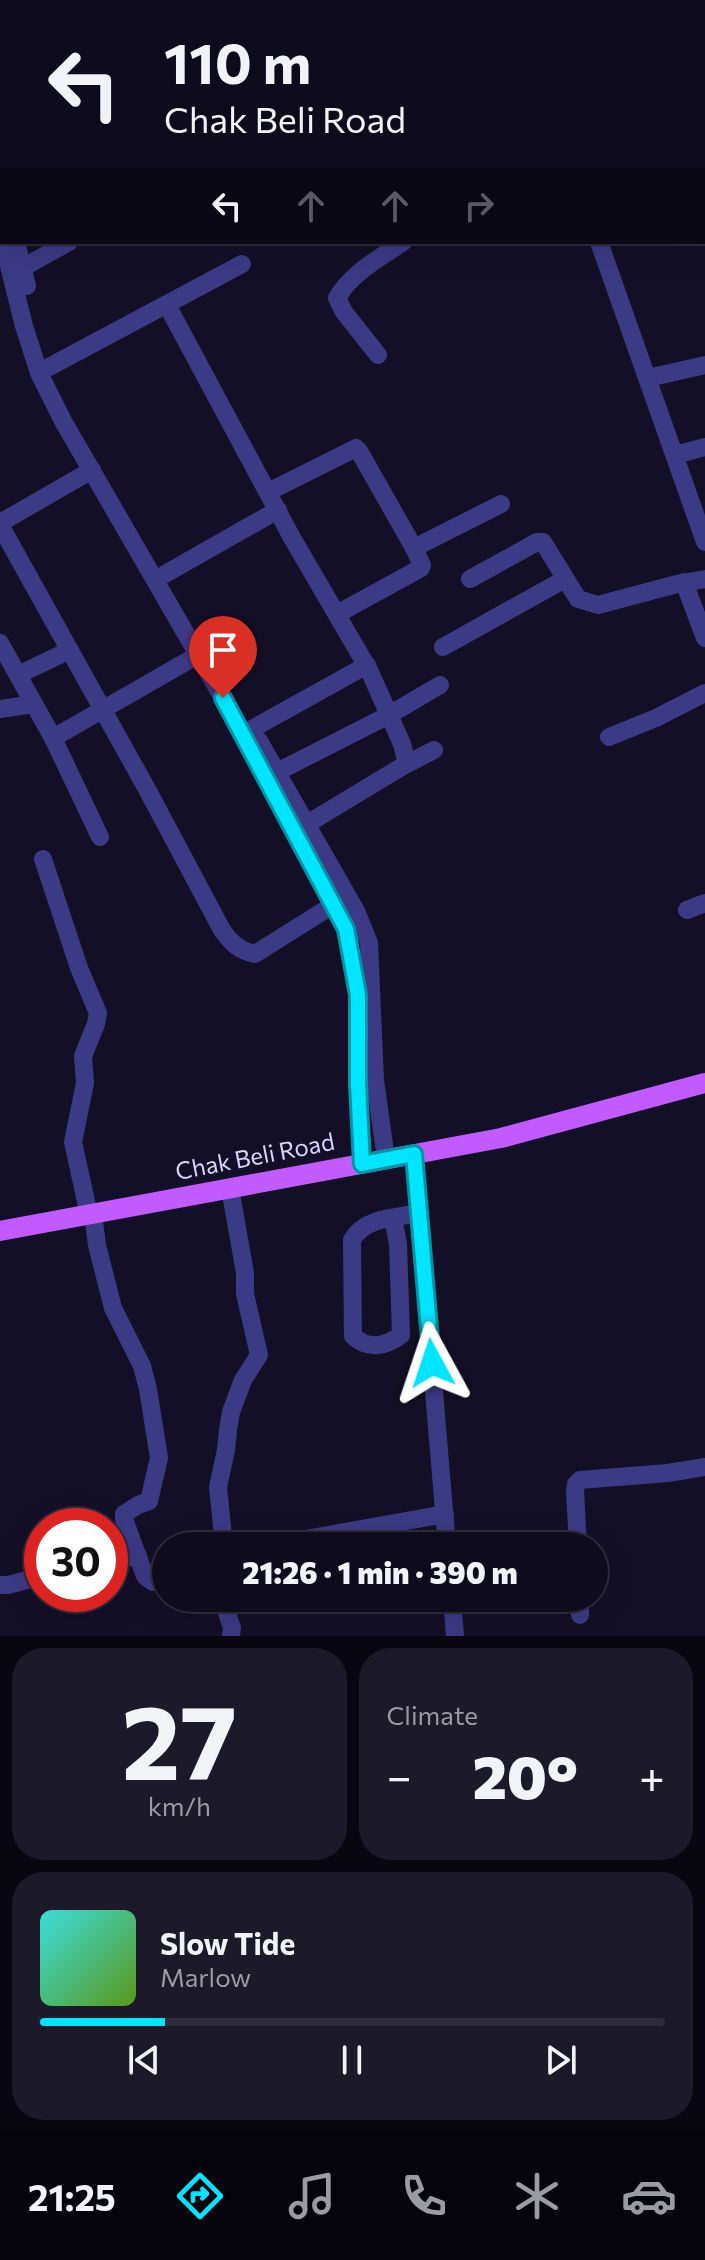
<!DOCTYPE html>
<meta charset="utf-8">
<style>
body{margin:0;font-family:Commissioner,sans-serif;background:#1c1929;color:#f1f3f6;height:100vh;display:flex;flex-direction:column;font-size:30px;white-space:nowrap}
*{box-sizing:border-box;margin:0}
p{font-size:26px;color:#9b9ba3}
.icon{flex:none;width:44px;height:44px;fill:none;stroke:currentColor;stroke-width:2;stroke-linecap:round;stroke-linejoin:round}
.map{position:relative;height:1636px;overflow:hidden}
.drawer{display:flex;flex-direction:column;gap:12px;padding:12px;background:#08060f;flex:1}
.drawer>*{flex:none}
.banner{position:absolute;left:0px;top:0px;width:706px;height:244px;box-shadow:0 8px 32px #0002,0 0 0 2px #2e2b3b;background:#0e0b1c;color:#f1f3f6;overflow:hidden}
.speed{position:absolute;left:24px;top:1508px;display:flex;gap:16px;font-size:40px;font-weight:700;text-align:center}
.speed>*{display:grid;place-content:center;width:104px;height:104px;border-radius:50%;background:#0e0b1c;box-shadow:0 8px 32px #0002,0 0 0 2px #2e2b3b;line-height:1}
.speed .limit{border:12px solid #d22;background:#fff;color:#111}
.pin{position:absolute;display:grid;place-items:center;width:68px;height:68px;color:#fff;margin:-82px -34px;border-radius:50% 50% 50% 0;rotate:-45deg;box-shadow:0 0 8px #0007}
.pin .icon{rotate:45deg}
.me{position:absolute;width:88px;margin:-44px;rotate:355deg;stroke-linejoin:round;filter:drop-shadow(0 0 6px #0008)}
.turn{display:flex;align-items:center;gap:28px;height:168px;padding:0 32px;font-size:36px}
.turn .icon{width:104px;height:104px;stroke-width:2.5}
.turn b{display:block;font-size:56px;line-height:68px}
.lanes{display:flex;align-items:center;height:76px;padding:0 32px;background:#0003;justify-content:center;gap:40px;direction:ltr}
.lanes .off{opacity:.35}
.big{font-size:60px;font-weight:800;line-height:1.1}
.drawer .card{flex:1;display:flex;flex-direction:column;justify-content:center;gap:12px;min-width:0;padding:0 28px;border-radius:32px;background:#1c1929}
.drawer .dial{align-items:center;gap:0}
.dial b{font-size:104px;line-height:1}
.song{display:flex;align-items:center;gap:24px}
.cover{width:96px;height:96px;border-radius:12px;background:linear-gradient(135deg,hsl(180 70% 55%),hsl(90 70% 35%))}
.played{height:8px;border-radius:4px;background:linear-gradient(90deg,#00e5ff 20%,#2e2b3b 20%)}
.keys{display:flex;justify-content:space-around;direction:ltr}
.heat{display:flex;justify-content:space-between;align-items:center;font-size:44px;direction:ltr}
.drawer .tiles{flex:1;display:grid;gap:12px;grid-template-columns:1fr 1fr}
.card:last-child{grid-column:span 2}
.trip{position:absolute;left:152px;top:1532px;width:456px;height:80px;border-radius:40px;background:#0e0b1c;box-shadow:0 8px 32px #0002,0 0 0 2px #2e2b3b;font-weight:800;line-height:80px;text-align:center}
.tab-bar{display:flex;height:128px;justify-content:space-around;align-items:center;background:#06040b;color:#9b9ba3}
.tab-bar .icon{width:56px;height:56px}
.tab-bar .active{color:#00e5ff}
.tab-bar b{font-size:36px;color:#f1f3f6}
.map>svg:first-child{display:block}
.lines{fill:none;stroke-linecap:round;stroke-linejoin:round}
.minor{stroke:#3d3a85;stroke-width:18}
.major{stroke:#c25bff;stroke-width:20}
.route-casing{stroke:#0095a6;stroke-width:20}
.route{stroke:#00e5ff;stroke-width:14}
.labels{text-anchor:middle;stroke-width:7;stroke-linejoin:round;paint-order:stroke}
.street-label{font-size:24px;fill:#d9d4ff;stroke:#130f26}
</style>
<div class="map">
<svg width="705" height="1636" viewBox="0 0 705 1636">
<rect width="100%" height="100%" fill="#130f26"/>
<g class="lines">
<g class="minor">
<path d="M493,0L494,2"/>
<path d="M651,0V2"/>
<path d="M163,2L165,0"/>
<path d="M698,2L699,0"/>
<path d="M704,69H705"/>
<path d="M0,126L2,125"/>
<path d="M0,171L2,180"/>
<path d="M3,242L24,326L39,373L63,421L223,698L346,929L358,995V1084L362,1164"/>
<path d="M16,242L27,286"/>
<path d="M599,242L705,542"/>
<path d="M13,273L69,242"/>
<path d="M167,305L291,536L369,670L402,744L406,760L403,766L307,824"/>
<path d="M378,355L344,312L337,298C351,273 380,258 403,242"/>
<path d="M49,367L242,264"/>
<path d="M648,378L705,365"/>
<path d="M675,455L705,447"/>
<path d="M268,492L356,448L359,451L414,548L422,565L421,568L337,614"/>
<path d="M0,523L92,470"/>
<path d="M0,525L148,791L222,930C231,943 240,951 255,954L333,905"/>
<path d="M414,548L501,504"/>
<path d="M165,574L278,510"/>
<path d="M470,579L537,542H543L578,599L598,605L677,584L705,579"/>
<path d="M684,582L705,638"/>
<path d="M0,643L53,738L100,837"/>
<path d="M443,647L565,579"/>
<path d="M18,675L70,650"/>
<path d="M0,709L34,704"/>
<path d="M252,729L367,665"/>
<path d="M609,737L656,718L705,693"/>
<path d="M53,738L198,655"/>
<path d="M259,741L356,911L369,943L375,1080L386,1159"/>
<path d="M403,766L434,750"/>
<path d="M277,772L389,715L440,685"/>
<path d="M43,859L79,968L98,1013L96,1024L83,1056L85,1083L73,1142L89,1215"/>
<path d="M687,910L705,903"/>
<path d="M414,1154L447,1546"/>
<path d="M93,1214L97,1245L113,1308L142,1366L148,1389L159,1458L149,1501L138,1505L124,1514V1519L145,1576L153,1582L166,1580"/>
<path d="M393,1218L398,1244L401,1335C385,1347 368,1350 353,1336L352,1240C365,1217 395,1218 419,1213"/>
<path d="M224,1546L218,1487L226,1450L228,1430L231,1412L243,1380L259,1355L245,1294V1273L230,1188"/>
<path d="M267,1546L445,1514"/>
<path d="M578,1546L575,1491L576,1484L580,1480L668,1473L705,1467"/>
<path d="M110,1560L138,1556"/>
<path d="M0,1585H8L42,1576"/>
<path d="M222,1598L232,1628L231,1636"/>
<path d="M452,1598L455,1636"/>
<path d="M580,1598V1615"/>
</g>
<path class="major" d="M0,1231L501,1138L705,1083"/>
</g>
<g class="lines">
<g class="route-casing">
<path id="route" d="M223,698L346,929L358,995V1084L362,1164L414,1154L432,1363"/>
</g>
<use href="#route" class="route"/>
</g>
<g class="labels">
<g class="street-label">
<text transform="translate(255 1157) rotate(-11)" y="8">Chak Beli Road</text>
</g>
</g>
</svg>
<div class="speed"><div class="limit">30</div></div>
<div class="pin" style="left:223px;top:698px;background:#d93025"><svg class="icon" aria-label="arrive" viewBox="0 0 24 24"><path d="M6 21V4h12l-3 4 3 4H6"/></svg></div>
<svg class="me" style="left:432px;top:1363px" viewBox="-20 -20 40 40"><path d="M0-17L14 15 0 8-14 15z" fill="#00e5ff" stroke="#fff" stroke-width="4"/></svg>
<div class="trip">21:26 · 1 min · 390 m</div>
<div class="banner">
<div class="turn"><svg class="icon" aria-label="left" viewBox="0 0 24 24"><path d="M17 20v-9H6M10 6l-5 5 5 5"/></svg><div><b>110 m</b>Chak Beli Road</div></div>
<div class="lanes"><svg class="icon" aria-label="left" viewBox="0 0 24 24"><path d="M17 20v-9H6M10 6l-5 5 5 5"/></svg><svg class="icon off" aria-label="ahead" viewBox="0 0 24 24"><path d="M12 20V5M6 11l6-6 6 6"/></svg><svg class="icon off" aria-label="ahead" viewBox="0 0 24 24"><path d="M12 20V5M6 11l6-6 6 6"/></svg><svg class="icon off" aria-label="right" viewBox="0 0 24 24"><path d="M7 20v-9h11M14 6l5 5-5 5"/></svg></div>
</div>
</div>
<section class="drawer">
<div class="tiles">
<div class="card dial"><b>27</b><p>km/h</p></div>
<div class="card"><p>Climate</p>
<div class="heat"><a>−</a><b class="big">20°</b><a>+</a></div>
</div>
<div class="card">
<div class="song"><i class="cover"></i><div><b>Slow Tide</b><p>Marlow</p></div></div>
<div class="played"></div>
<div class="keys"><svg class="icon" aria-label="previous" viewBox="0 0 24 24"><path d="M18 5L8 12l10 7zM5 5v14"/></svg><svg class="icon" aria-label="pause" viewBox="0 0 24 24"><path d="M8 5v14M16 5v14"/></svg><svg class="icon" aria-label="next" viewBox="0 0 24 24"><path d="M6 5l10 7-10 7zM19 5v14"/></svg></div>
</div>
</div>
</section>
<nav class="tab-bar">
<b>21:25</b>
<svg class="icon active" aria-label="directions" viewBox="0 0 24 24"><path d="M12 3l9 9-9 9-9-9zM9 14v-3h6M13 9l2 2-2 2"/></svg>
<svg class="icon" aria-label="music" viewBox="0 0 24 24"><path d="M9 18V5l10-2v13"/><circle cx="6" cy="18" r="3"/><circle cx="16" cy="16" r="3"/></svg>
<svg class="icon" aria-label="phone" viewBox="0 0 24 24"><path d="M5 4h4l2 5-3 2q2 4 5 5l2-3 5 2v4C11 20 4 13 5 4z"/></svg>
<svg class="icon" aria-label="climate" viewBox="0 0 24 24"><path d="M12 3v18M4 7l16 10M4 17L20 7"/></svg>
<svg class="icon" aria-label="car" viewBox="0 0 24 24"><path d="M5 17H2v-5l4-1 3-4h7l3 4 3 1v5h-3M9 17h6M6 11h13"/><circle cx="7" cy="17" r="2"/><circle cx="17" cy="17" r="2"/></svg>
</nav>
